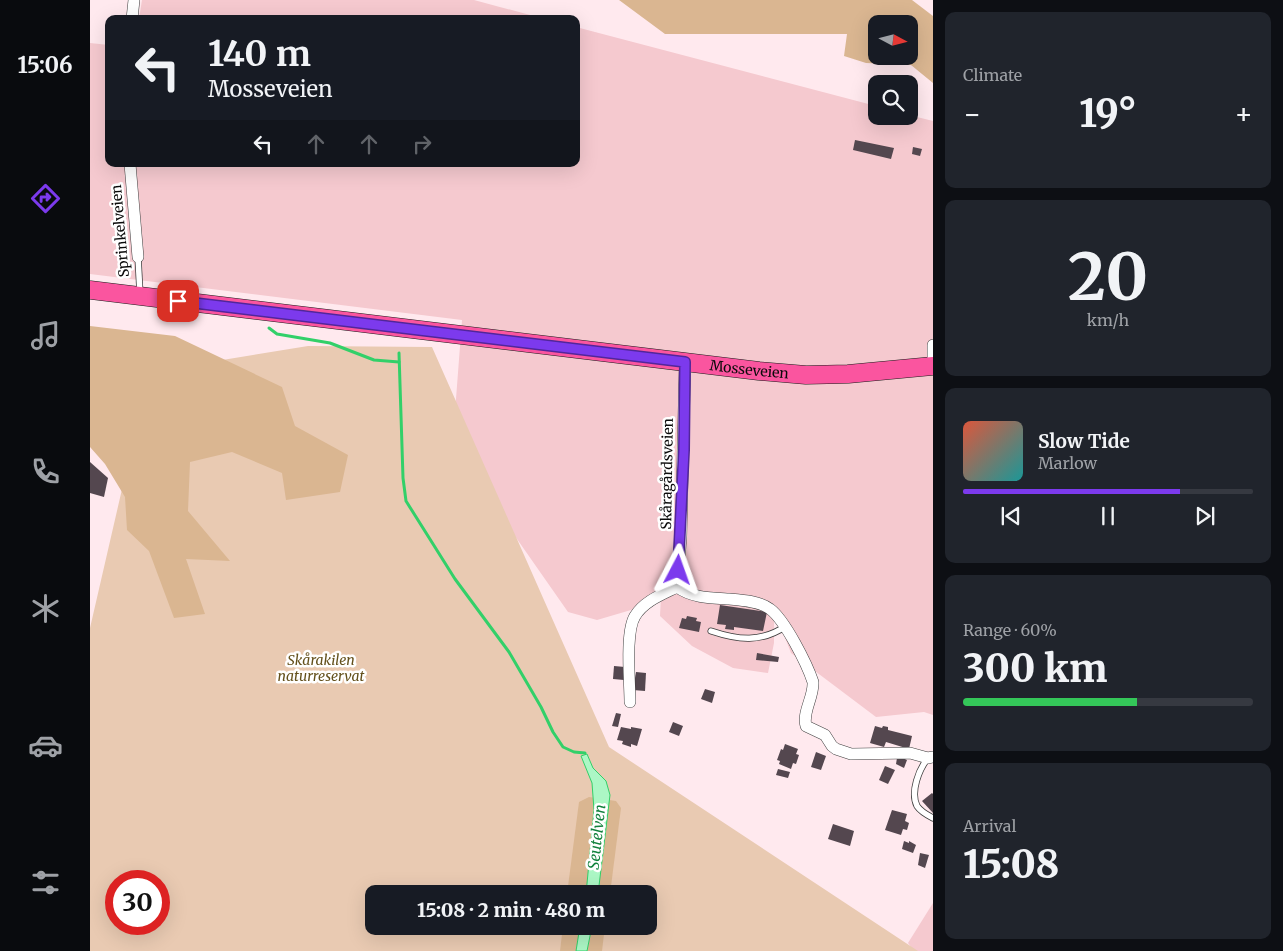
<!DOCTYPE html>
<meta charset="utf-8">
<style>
body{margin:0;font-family:Merriweather,serif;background:#20242c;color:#f1f3f6;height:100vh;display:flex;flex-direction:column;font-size:19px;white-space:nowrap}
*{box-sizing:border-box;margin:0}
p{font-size:16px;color:#9ea1a6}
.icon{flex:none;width:28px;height:28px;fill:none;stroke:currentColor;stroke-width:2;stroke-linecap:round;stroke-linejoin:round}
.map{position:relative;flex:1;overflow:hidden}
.details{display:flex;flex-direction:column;gap:12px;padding:12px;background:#0d0f14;width:350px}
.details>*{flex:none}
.top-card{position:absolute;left:15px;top:15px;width:475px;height:152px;border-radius:10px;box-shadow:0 5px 20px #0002;background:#171b24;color:#f1f3f6;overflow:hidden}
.needle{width:32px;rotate:97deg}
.tools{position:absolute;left:778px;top:15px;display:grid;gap:10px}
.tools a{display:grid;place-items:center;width:50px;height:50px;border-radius:10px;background:#171b24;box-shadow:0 5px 20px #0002;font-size:25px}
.speed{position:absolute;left:15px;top:870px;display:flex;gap:10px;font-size:25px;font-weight:700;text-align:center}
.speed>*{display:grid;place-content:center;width:65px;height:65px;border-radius:50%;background:#171b24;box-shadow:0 5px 20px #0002;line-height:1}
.speed .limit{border:8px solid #d22;background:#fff;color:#111}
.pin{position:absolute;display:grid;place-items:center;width:42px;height:42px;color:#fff;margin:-21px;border-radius:10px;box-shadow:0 2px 8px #0006}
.me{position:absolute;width:55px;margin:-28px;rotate:4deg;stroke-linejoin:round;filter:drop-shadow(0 0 4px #0008)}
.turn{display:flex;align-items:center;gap:18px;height:105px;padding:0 20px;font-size:22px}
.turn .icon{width:65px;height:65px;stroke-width:2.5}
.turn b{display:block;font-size:35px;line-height:42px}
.lanes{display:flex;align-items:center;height:48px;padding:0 20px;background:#0003;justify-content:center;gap:25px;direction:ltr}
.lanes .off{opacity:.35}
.big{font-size:38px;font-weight:800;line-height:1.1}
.details .tile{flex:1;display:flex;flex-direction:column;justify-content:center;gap:8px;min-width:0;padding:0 18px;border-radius:10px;background:#20242c}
.details .dial{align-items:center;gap:0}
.dial b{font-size:65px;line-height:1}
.song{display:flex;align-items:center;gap:15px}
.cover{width:60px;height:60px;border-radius:8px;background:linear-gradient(135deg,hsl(10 70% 55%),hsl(180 70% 35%))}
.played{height:5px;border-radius:2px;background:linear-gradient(90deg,#7c3aed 75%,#363941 75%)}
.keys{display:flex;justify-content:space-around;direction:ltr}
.heat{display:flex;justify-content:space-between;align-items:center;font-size:28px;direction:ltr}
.charge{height:8px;border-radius:4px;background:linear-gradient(90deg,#34c759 60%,#363941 0)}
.trip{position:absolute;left:275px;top:885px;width:292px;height:50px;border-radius:10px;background:#171b24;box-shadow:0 5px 20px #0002;font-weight:800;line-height:50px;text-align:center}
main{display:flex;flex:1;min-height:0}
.menu{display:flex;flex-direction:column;width:90px;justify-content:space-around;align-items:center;background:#090b0e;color:#9ea1a6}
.menu .icon{width:35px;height:35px}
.menu .on{color:#7c3aed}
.menu b{font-size:22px;color:#f1f3f6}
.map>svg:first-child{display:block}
.farmland{fill:#f5c9cf}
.green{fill:#e9cab2;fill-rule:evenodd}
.forest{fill:#dab691;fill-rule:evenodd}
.water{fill:#acf7c5;stroke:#32d069}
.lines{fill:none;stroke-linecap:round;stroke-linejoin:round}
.stream{stroke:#32d069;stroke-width:3}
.building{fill:#54474f}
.service-casing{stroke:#3e3e3e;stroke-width:7}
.minor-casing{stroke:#3e3e3e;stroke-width:12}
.trunk-casing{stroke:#1c1c1c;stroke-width:19}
.service{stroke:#fff;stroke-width:5.5}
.minor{stroke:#fff;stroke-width:11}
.trunk{stroke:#fa559f;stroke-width:18}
.route-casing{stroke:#51269a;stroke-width:12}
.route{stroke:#7c3aed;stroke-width:9}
.labels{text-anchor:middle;stroke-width:5;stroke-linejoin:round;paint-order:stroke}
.street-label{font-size:14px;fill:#0b0b0b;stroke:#fff}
.park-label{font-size:14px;font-style:italic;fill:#63501b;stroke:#fff}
.water-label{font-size:15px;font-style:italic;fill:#12823d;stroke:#fff}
</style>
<main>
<nav class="menu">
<b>15:06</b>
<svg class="icon on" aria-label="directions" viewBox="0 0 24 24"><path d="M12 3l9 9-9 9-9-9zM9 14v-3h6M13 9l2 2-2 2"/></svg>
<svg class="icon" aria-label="music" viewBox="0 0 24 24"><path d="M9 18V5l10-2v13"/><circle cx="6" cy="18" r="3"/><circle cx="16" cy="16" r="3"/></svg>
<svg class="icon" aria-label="phone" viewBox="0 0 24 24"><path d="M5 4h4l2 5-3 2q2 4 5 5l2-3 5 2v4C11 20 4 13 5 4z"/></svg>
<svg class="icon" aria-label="climate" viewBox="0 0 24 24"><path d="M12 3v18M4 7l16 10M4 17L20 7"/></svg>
<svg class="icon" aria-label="car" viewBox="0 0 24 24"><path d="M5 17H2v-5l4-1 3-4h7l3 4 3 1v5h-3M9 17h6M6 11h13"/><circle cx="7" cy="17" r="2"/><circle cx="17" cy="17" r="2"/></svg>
<svg class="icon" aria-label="filters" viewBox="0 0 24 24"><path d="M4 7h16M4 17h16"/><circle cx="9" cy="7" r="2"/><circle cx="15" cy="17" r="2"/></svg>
</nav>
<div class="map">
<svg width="843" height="951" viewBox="0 0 843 951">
<rect width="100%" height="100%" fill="#ffe9ee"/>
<g class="farmland">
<path d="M52,0H384L455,19H49Z"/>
<path d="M486,27L786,106V116H819V115L843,121V715L834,712L786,717L701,653L684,609V643L678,673L643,668L602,646L570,616L571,596L582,586L541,610L507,620L478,612L420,529L365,412L372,320L0,274V43L19,45V164H486Z"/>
<path d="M843,903V951H824L818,943Z"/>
</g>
<path class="green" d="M218,346L342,347L519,747L828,951H0V628L59,372ZM26,881H69V924H26ZM284,894H559V926H284Z"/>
<g class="forest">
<path d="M529,0H822L843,16V83L821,65L776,63L754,56L757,34H575ZM786,24H819V56H786Z"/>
<path d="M0,326L85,336L192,387L205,426L258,455L250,492L196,500L192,473L142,452L100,462L98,511L140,561L96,559L115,614L84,618L59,551L37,530L35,497L15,464L0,447Z"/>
<path d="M499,797L526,801L531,808L520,894H477L489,802Z"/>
<path d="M473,926H515L512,951H470Z"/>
</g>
<g class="water">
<path d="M497,754L503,768L516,781L520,795L508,894H496L504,810L502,783L491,756Z"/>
<path d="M490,926H502L497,951H486Z"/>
</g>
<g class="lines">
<g class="stream">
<path d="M179,328L187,334L240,343L284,360L309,362"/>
<path d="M309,353L313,478L316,501L365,579L419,652L451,707L463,732L473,747L484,752L495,753"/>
</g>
</g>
<g class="building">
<path d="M765,140L804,148L801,159L763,150Z"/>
<path d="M823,147L832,149L830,156L822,154Z"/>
<path d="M0,462L18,478L14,497L0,493Z"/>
<path d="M630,605L677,612L673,631L644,627V630L635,629L636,625L627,624Z"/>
<path d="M597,616L607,618L606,621L611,622L609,632L589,628L592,618L596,619Z"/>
<path d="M667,653L689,657L688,662L666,660Z"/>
<path d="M524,666L535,667L534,680L523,679Z"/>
<path d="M546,672L556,673L555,691L543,690Z"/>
<path d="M615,689L625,692L622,703L611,699Z"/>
<path d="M526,713L531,714L528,727L522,726Z"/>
<path d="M583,722L593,726L589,736L579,732Z"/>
<path d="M785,726L792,728L793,726L798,727V730L822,736L819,749L796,742L794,747L780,743Z"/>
<path d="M531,727L541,729V727L552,729L547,746L541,744V747L532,744L533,741L527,740Z"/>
<path d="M695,744L708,749L706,754L709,755L706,764L703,763L701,769L689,764L690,761L687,760L691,749L693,750Z"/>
<path d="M726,752L736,756L731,770L721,767Z"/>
<path d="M810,757L817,760L814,768L806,764L807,758L808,759Z"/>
<path d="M795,766L805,770L798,784L789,780Z"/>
<path d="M688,769L700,772L698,778L686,775Z"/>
<path d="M842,793L843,794V813L832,801Z"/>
<path d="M802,810L817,814L815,821L819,823L817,830L813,829L811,835L795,830Z"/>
<path d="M743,824L764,831L760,846L738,839Z"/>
<path d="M814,841L819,843V841L826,845L823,853L812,849Z"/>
<path d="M830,853L839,855L835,868L828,865Z"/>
</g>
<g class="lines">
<g class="service-casing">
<g id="service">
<path d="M48,257L50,294"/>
<path d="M621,631C648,640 671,643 696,626"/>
<path d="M838,758C829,769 820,792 827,806C831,812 837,815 843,818"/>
</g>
</g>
<g class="minor-casing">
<g id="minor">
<path d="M42,19L44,0"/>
<path d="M40,164L48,257"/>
<path d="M595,362L591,537L587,587C602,598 621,598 639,599C651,600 670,601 680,609C695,620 717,664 723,682C724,697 712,712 716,726L735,735L742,746L746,749L761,754L820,753L838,758L843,757"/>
<path d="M843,366V345"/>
<path d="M540,702C540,682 535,632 545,616C554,601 573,594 587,587"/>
</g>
</g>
<g class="trunk-casing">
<g id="trunk">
<path id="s1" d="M0,290L669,371L716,375L758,374L843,366"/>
</g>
</g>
<use href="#service" class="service"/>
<use href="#minor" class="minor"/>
<use href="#trunk" class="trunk"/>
</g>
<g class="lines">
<g class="route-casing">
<path id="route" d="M88,301L595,362L594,450L588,570"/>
</g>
<use href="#route" class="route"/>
</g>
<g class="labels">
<g class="street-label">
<text transform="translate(30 231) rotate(-95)" y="5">Sprinkelveien</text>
<text dy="5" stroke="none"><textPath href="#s1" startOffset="664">Mosseveien</textPath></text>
<text transform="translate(577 474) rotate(-89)" y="5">Skåragårdsveien</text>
</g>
<g class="park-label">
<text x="231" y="665">Skårakilen<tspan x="231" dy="16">naturreservat</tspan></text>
</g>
<g class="water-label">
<text transform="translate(507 837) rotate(-84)" y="5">Seutelven</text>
</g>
</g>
</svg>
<div class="tools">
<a><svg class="needle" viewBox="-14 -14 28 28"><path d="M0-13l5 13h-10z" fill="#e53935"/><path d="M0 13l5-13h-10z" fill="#9ea1a6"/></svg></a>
<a><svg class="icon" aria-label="search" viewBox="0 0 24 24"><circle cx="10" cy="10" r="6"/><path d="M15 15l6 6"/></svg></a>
</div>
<div class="speed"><div class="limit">30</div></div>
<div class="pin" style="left:88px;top:301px;background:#d93025"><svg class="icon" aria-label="arrive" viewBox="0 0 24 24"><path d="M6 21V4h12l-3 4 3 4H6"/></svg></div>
<svg class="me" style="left:588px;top:570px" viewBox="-20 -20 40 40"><path d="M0-17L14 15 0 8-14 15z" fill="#7c3aed" stroke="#fff" stroke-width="4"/></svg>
<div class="trip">15:08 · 2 min · 480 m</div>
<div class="top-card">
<div class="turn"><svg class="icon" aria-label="left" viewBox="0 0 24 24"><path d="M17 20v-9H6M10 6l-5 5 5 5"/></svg><div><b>140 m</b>Mosseveien</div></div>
<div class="lanes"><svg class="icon" aria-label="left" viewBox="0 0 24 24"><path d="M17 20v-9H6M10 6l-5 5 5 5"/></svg><svg class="icon off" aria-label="ahead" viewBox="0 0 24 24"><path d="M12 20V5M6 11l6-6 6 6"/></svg><svg class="icon off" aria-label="ahead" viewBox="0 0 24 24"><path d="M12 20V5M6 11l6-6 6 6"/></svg><svg class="icon off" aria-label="right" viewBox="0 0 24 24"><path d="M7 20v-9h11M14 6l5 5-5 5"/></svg></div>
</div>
</div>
<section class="details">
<div class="tile"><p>Climate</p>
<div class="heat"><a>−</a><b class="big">19°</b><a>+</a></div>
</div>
<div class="tile dial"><b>20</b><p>km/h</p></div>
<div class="tile">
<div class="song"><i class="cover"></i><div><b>Slow Tide</b><p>Marlow</p></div></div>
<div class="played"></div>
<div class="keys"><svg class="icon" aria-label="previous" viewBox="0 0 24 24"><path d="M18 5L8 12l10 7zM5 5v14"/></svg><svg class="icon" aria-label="pause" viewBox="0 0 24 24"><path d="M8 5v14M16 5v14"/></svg><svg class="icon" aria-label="next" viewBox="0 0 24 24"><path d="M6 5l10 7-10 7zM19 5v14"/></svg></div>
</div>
<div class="tile"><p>Range · 60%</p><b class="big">300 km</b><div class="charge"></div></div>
<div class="tile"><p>Arrival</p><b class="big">15:08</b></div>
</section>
</main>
